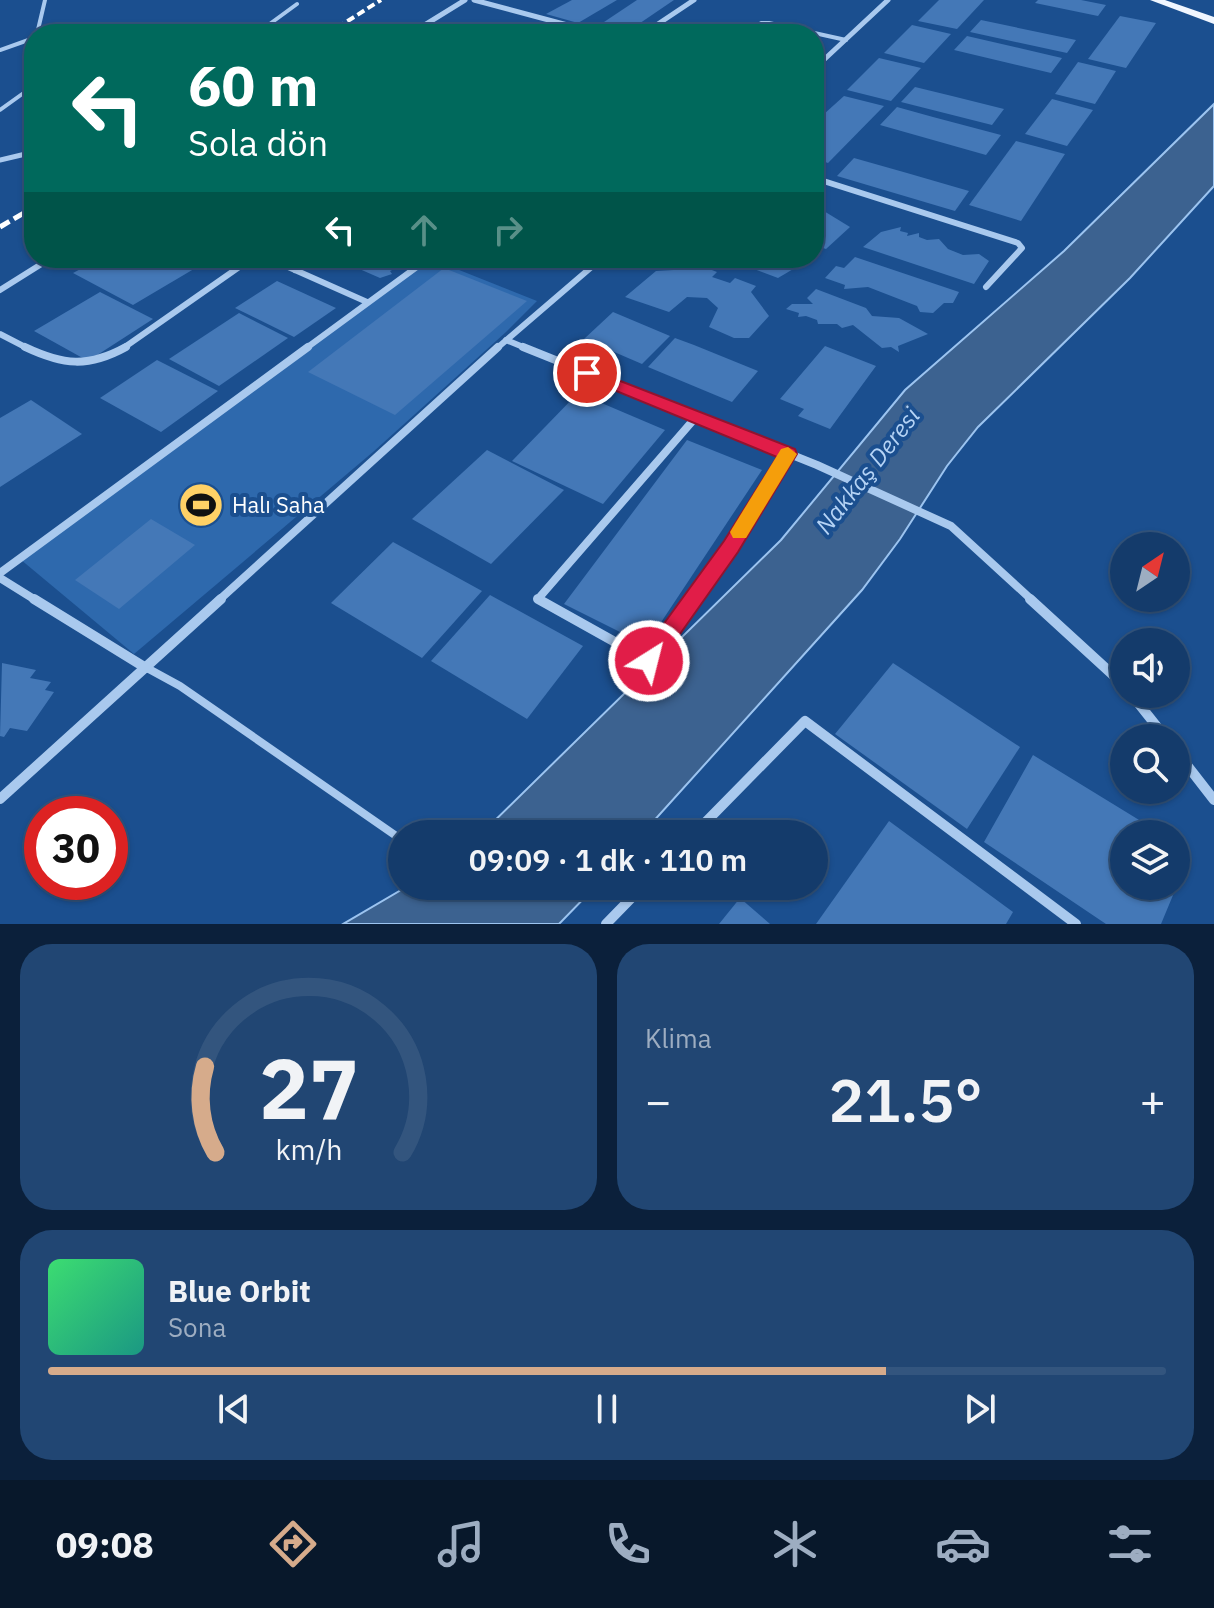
<!DOCTYPE html>
<html lang="tr">
<meta charset="utf-8">
<style>
body{margin:0;font-family:"IBM Plex Sans",sans-serif;background:#214673;color:#f1f3f6;height:100vh;display:flex;flex-direction:column;font-size:30px;white-space:nowrap}
*{box-sizing:border-box;margin:0}
p{font-size:26px;color:#9dadc1}
.icon{flex:none;width:44px;height:44px;fill:none;stroke:currentColor;stroke-width:2;stroke-linecap:round;stroke-linejoin:round}
.map{position:relative;height:924px;overflow:hidden}
.drawer{display:flex;flex-direction:column;gap:20px;padding:20px;background:#0b203b;flex:1}
.drawer>*{flex:none}
.banner{position:absolute;left:24px;top:24px;width:800px;height:244px;border-radius:32px;box-shadow:0 2px 6px #0004,0 0 0 2px #33557e;background:#00695c;color:#fff;overflow:hidden}
.needle{width:52px;rotate:35deg}
.controls{position:absolute;left:1110px;top:532px;display:grid;gap:16px}
.controls a{display:grid;place-items:center;width:80px;height:80px;border-radius:50%;background:#143b6b;box-shadow:0 2px 6px #0004,0 0 0 2px #33557e;font-size:40px}
.speed{position:absolute;left:24px;top:796px;display:flex;gap:16px;font-size:40px;font-weight:700;text-align:center}
.speed>*{display:grid;place-content:center;width:104px;height:104px;border-radius:50%;background:#143b6b;box-shadow:0 2px 6px #0004,0 0 0 2px #33557e;line-height:1}
.speed .limit{border:12px solid #d22;background:#fff;color:#111}
.pin{position:absolute;display:grid;place-items:center;width:68px;height:68px;color:#fff;margin:-34px;border:4px solid #fff;border-radius:50%;box-shadow:0 2px 8px #0007}
.me{position:absolute;width:88px;margin:-44px;rotate:36deg;stroke-linejoin:round;filter:drop-shadow(0 0 6px #0008)}
.turn{display:flex;align-items:center;gap:28px;height:168px;padding:0 32px;font-size:36px}
.turn .icon{width:104px;height:104px;stroke-width:2.5}
.turn b{display:block;font-size:56px;line-height:68px}
.lanes{display:flex;align-items:center;height:76px;padding:0 32px;background:#0003;justify-content:center;gap:40px;direction:ltr}
.lanes .off{opacity:.35}
.big{font-size:60px;font-weight:600;line-height:1.1}
.drawer .widget{flex:1;display:flex;flex-direction:column;justify-content:center;gap:12px;min-width:0;padding:0 28px;border-radius:32px;background:#214673}
.drawer .dial{align-items:center;gap:0}
.dial svg{height:208px;overflow:visible;fill:none;stroke:#33557e;stroke-width:7;stroke-linecap:round;text-anchor:middle}
.dial text{fill:#f1f3f6;stroke:none}
.song{display:flex;align-items:center;gap:24px}
.cover{width:96px;height:96px;border-radius:12px;background:linear-gradient(135deg,hsl(140 70% 55%),hsl(170 70% 35%))}
.played{height:8px;border-radius:4px;background:linear-gradient(90deg,#d6ab8b 75%,#33557e 75%)}
.keys{display:flex;justify-content:space-around;direction:ltr}
.heat{display:flex;justify-content:space-between;align-items:center;font-size:44px;direction:ltr}
.drawer .tiles{flex:1;display:grid;gap:20px;grid-template-columns:1fr 1fr}
.widget:last-child{grid-column:span 2}
.trip{position:absolute;left:388px;top:820px;width:440px;height:80px;border-radius:40px;background:#143b6b;box-shadow:0 2px 6px #0004,0 0 0 2px #33557e;font-weight:600;line-height:80px;text-align:center}
.dock{display:flex;height:128px;justify-content:space-around;align-items:center;background:#08182b;color:#9dadc1}
.dock .icon{width:56px;height:56px}
.dock .on{color:#d6ab8b}
.dock b{font-size:36px;color:#f1f3f6}
.map>svg:first-child{display:block}
.green{fill:#2e69ad}
.water{fill:#3c6290;stroke:#9cc4f0;stroke-width:2}
.building{fill:#4478b7}
.lines{fill:none;stroke-linecap:round;stroke-linejoin:round}
.service-far2{stroke:#a9c9ee;stroke-width:4}
.service-far1{stroke:#a9c9ee;stroke-width:5}
.service{stroke:#a9c9ee;stroke-width:8}
.minor-far3{stroke:#a9c9ee;stroke-width:5}
.minor-far2{stroke:#a9c9ee;stroke-width:6}
.minor-far1{stroke:#a9c9ee;stroke-width:8}
.minor{stroke:#a9c9ee;stroke-width:10}
.primary{fill:#f0f6ff;fill-rule:evenodd}
.rail-far1{stroke:#fff;stroke-width:4;stroke-dasharray:8 4;stroke-linecap:butt}
.rail{stroke:#fff;stroke-width:5;stroke-dasharray:11 5;stroke-linecap:butt}
.route{fill:#e11d48;stroke:#92132f;stroke-width:2}
.slow{fill:#f59e0b}
.labels{text-anchor:middle;stroke-width:8;stroke-linejoin:round;paint-order:stroke}
.poi-label{font-size:22px;fill:#fff;stroke:#1b4f8f;text-anchor:start}
.water-label{font-size:24px;font-style:italic;fill:#b5d3f5;stroke:#1b4f8f}
</style>
<div class="map">
<svg width="1214" height="924" viewBox="0 0 1214 924">
<rect width="100%" height="100%" fill="#1b4f8f"/>
<path class="green" d="M429,258L537,301L506,332L373,452L134,654L20,559Z"/>
<g class="water">
<path d="M1214,104V186L1130,278L978,427L947,466L900,539L862,590L642,834H481L781,540L905,390L1064,251Z"/>
<path d="M408,886H596L559,924H343Z"/>
</g>
<g class="building">
<path d="M572,0H617L578,23L546,14Z"/>
<path d="M637,0H674L624,34L595,28Z"/>
<path d="M939,0H984L957,29L918,21Z"/>
<path d="M1038,0H1081L1106,5L1098,16L1035,3Z"/>
<path d="M1120,16L1156,23L1126,68L1088,59Z"/>
<path d="M981,20L1028,30L1076,40L1067,53L970,32Z"/>
<path d="M912,25L951,34L924,63L884,53Z"/>
<path d="M967,36L1049,55L1062,58L1051,73L954,50Z"/>
<path d="M879,58L921,68L891,101L847,90Z"/>
<path d="M1078,62L1116,71L1095,104L1055,94Z"/>
<path d="M915,87L952,96L1004,109L992,125L901,102Z"/>
<path d="M844,96L884,106L828,163L814,158V123Z"/>
<path d="M1052,99L1093,110L1067,146L1025,134Z"/>
<path d="M897,107L933,117L1001,135L986,155L880,125Z"/>
<path d="M1016,141L1065,154L1021,221L969,205Z"/>
<path d="M854,158L907,173L969,191L955,211L837,176Z"/>
<path d="M814,205L850,227L826,249L814,245Z"/>
<path d="M901,227L900,231L908,233L907,236L919,233V237L927,240L939,239L948,249L963,255L979,254L989,261L974,284L863,247L881,232Z"/>
<path d="M855,257L959,292L953,303H944L933,313L920,312L917,306L868,287L844,289L845,285L825,278L836,266L844,268Z"/>
<path d="M101,258H204L209,260L133,305L73,273Z"/>
<path d="M356,258H409L405,264L390,271L392,274L380,278L348,264Z"/>
<path d="M725,258H812L778,278Z"/>
<path d="M699,265L717,272L712,277L730,283L735,278L756,286L751,292L769,316L749,338H734L709,327L718,308L707,298L687,297L669,312L625,297L656,271L691,269Z"/>
<path d="M444,268L527,301L395,415L308,372Z"/>
<path d="M277,281L336,308L294,337L235,308Z"/>
<path d="M816,289L866,308L872,316L899,318L928,334L898,346L899,352L891,347L882,348L853,325L842,328L837,324H818L817,320L806,316L798,317L799,313L786,309L792,304H813L807,298Z"/>
<path d="M100,292L153,319L88,361L34,331Z"/>
<path d="M613,312L670,336L642,364L584,339Z"/>
<path d="M239,313L288,338L219,386L169,359Z"/>
<path d="M675,338L694,345L758,371L732,402L648,367Z"/>
<path d="M825,346L876,366L830,429L798,416L804,409L780,399Z"/>
<path d="M157,360L218,391L161,432L100,398Z"/>
<path d="M578,393L665,430L603,504L512,461Z"/>
<path d="M31,400L82,434L0,487V418Z"/>
<path d="M687,440L762,470L646,645L564,604Z"/>
<path d="M487,450L564,490L491,564L412,519Z"/>
<path d="M151,519L195,545L119,609L75,580Z"/>
<path d="M393,542L482,591L422,658L331,603Z"/>
<path d="M490,595L583,646L527,719L431,661Z"/>
<path d="M2,663L36,670L30,678L51,682L45,690L54,692L27,731L10,728L4,737L0,736Z"/>
<path d="M893,663L1020,747L967,829L835,734Z"/>
<path d="M1033,755L1162,834H1124V886H1176V842L1191,852L1161,924H1106L984,842Z"/>
<path d="M889,821L1013,912L1006,924H816Z"/>
<path d="M740,898L770,924H719Z"/>
</g>
<g class="lines">
<g class="service-far2">
<path d="M37,34L45,0"/>
<path d="M256,34L297,4"/>
<path d="M560,34L573,26"/>
<path d="M746,34L761,23H769L846,40"/>
<path d="M0,50L34,38"/>
<path d="M0,110L25,92L34,79"/>
<path d="M29,153L34,152"/>
</g>
<path class="service-far1" d="M0,160L34,152"/>
<path class="service" d="M147,668L180,686L402,840"/>
<g class="minor-far3">
<path d="M474,0L601,34"/>
<path d="M410,34L465,0"/>
<path d="M643,34L694,0"/>
<path d="M814,69L888,0"/>
</g>
<g class="minor-far2">
<path d="M814,178L1018,243L1022,248L986,287"/>
<path d="M268,258L367,302"/>
<path d="M295,270L314,258"/>
<path d="M0,290L51,258"/>
<path d="M0,334L29,349"/>
<path d="M506,340L528,349"/>
<path d="M122,349L252,258"/>
<path d="M305,349L429,258"/>
<path d="M496,349L602,258"/>
</g>
<g class="minor-far1">
<path d="M25,347C63,365 88,368 126,347"/>
<path d="M523,347L817,465L951,526L1033,601"/>
<path d="M0,573L308,347"/>
<path d="M0,578L37,601"/>
<path d="M218,601L498,347"/>
<path d="M541,601L538,599L696,417"/>
<path d="M692,601L731,546L788,454"/>
</g>
<g class="minor">
<path d="M34,599L146,668"/>
<path d="M538,599L649,661L693,599"/>
<path d="M1030,599L1124,685"/>
<path d="M1131,694L1166,738"/>
<path d="M1176,751L1214,800"/>
<path d="M0,799L221,599"/>
<path d="M694,834L805,721L1076,924"/>
<path d="M606,924L643,886"/>
</g>
<path class="primary" d="M1150,0H1165L1214,17V24Z"/>
<path class="rail-far1" d="M327,34L381,0"/>
<path class="rail" d="M0,227L34,207"/>
</g>
<path class="route" d="M587,368L795,449L797,454L738,552L656,668L649,671L641,668L638,661L641,655L724,541L777,457L582,377L579,373Z"/>
<path class="slow" d="M788,447L797,454L746,538H733L730,532L733,527L781,449Z"/>
<defs>
<g id="stadium-disc" transform="scale(2.3)"><circle r="9.5" fill="#ffd166" stroke="#1b4f8f"/><path d="M0-5a6.5 5 0 1 0 0 10a6.5 5 0 1 0 0-10ZM-3.5-1.8h7v3.6h-7Z" fill="#111"/></g>
</defs>
<g fill-rule="evenodd">
<use href="#stadium-disc" x="201" y="505"/>
</g>
<g class="labels">
<g class="poi-label">
<text x="232" y="513">Halı Saha</text>
</g>
<g class="water-label">
<text transform="translate(868 471) rotate(-52)" y="8">Nakkaş Deresi</text>
</g>
</g>
</svg>
<div class="controls">
<a><svg class="needle" viewBox="-14 -14 28 28"><path d="M0-13l5 13h-10z" fill="#e53935"/><path d="M0 13l5-13h-10z" fill="#9dadc1"/></svg></a>
<a><svg class="icon" aria-label="sound" viewBox="0 0 24 24"><path d="M4 9h4l5-4v14l-5-4H4zM17 9q2 3 0 6"/></svg></a>
<a><svg class="icon" aria-label="search" viewBox="0 0 24 24"><circle cx="10" cy="10" r="6"/><path d="M15 15l6 6"/></svg></a>
<a><svg class="icon" aria-label="layers" viewBox="0 0 24 24"><path d="M12 4l9 5-9 5-9-5zM3 14l9 5 9-5"/></svg></a>
</div>
<div class="speed"><div class="limit">30</div></div>
<div class="pin" style="left:587px;top:373px;background:#d93025"><svg class="icon" aria-label="arrive" viewBox="0 0 24 24"><path d="M6 21V4h12l-3 4 3 4H6"/></svg></div>
<svg class="me" style="left:649px;top:661px" viewBox="-20 -20 40 40"><circle r="17" fill="#e11d48" stroke="#fff" stroke-width="3"/><path d="M0-11L8 9 0 5-8 9z" fill="#fff"/></svg>
<div class="trip">09:09 · 1 dk · 110 m</div>
<div class="banner">
<div class="turn"><svg class="icon" aria-label="left" viewBox="0 0 24 24"><path d="M17 20v-9H6M10 6l-5 5 5 5"/></svg><div><b>60 m</b>Sola dön</div></div>
<div class="lanes"><svg class="icon" aria-label="left" viewBox="0 0 24 24"><path d="M17 20v-9H6M10 6l-5 5 5 5"/></svg><svg class="icon off" aria-label="ahead" viewBox="0 0 24 24"><path d="M12 20V5M6 11l6-6 6 6"/></svg><svg class="icon off" aria-label="right" viewBox="0 0 24 24"><path d="M7 20v-9h11M14 6l5 5-5 5"/></svg></div>
</div>
</div>
<section class="drawer">
<div class="tiles">
<div class="widget dial"><svg viewBox="0 0 100 80">
<path d="M14 69A42 42 0 1 1 86 69"/>
<path d="M14 69A42 42 0 0 1 10 36" stroke="#d6ab8b"/>
<text x="50" y="56" font-size="32" font-weight="700">27</text>
<text x="50" y="72" font-size="11">km/h</text>
</svg></div>
<div class="widget"><p>Klima</p>
<div class="heat"><a>−</a><b class="big">21.5°</b><a>+</a></div>
</div>
<div class="widget">
<div class="song"><i class="cover"></i><div><b>Blue Orbit</b><p>Sona</p></div></div>
<div class="played"></div>
<div class="keys"><svg class="icon" aria-label="previous" viewBox="0 0 24 24"><path d="M18 5L8 12l10 7zM5 5v14"/></svg><svg class="icon" aria-label="pause" viewBox="0 0 24 24"><path d="M8 5v14M16 5v14"/></svg><svg class="icon" aria-label="next" viewBox="0 0 24 24"><path d="M6 5l10 7-10 7zM19 5v14"/></svg></div>
</div>
</div>
</section>
<nav class="dock">
<b>09:08</b>
<svg class="icon on" aria-label="directions" viewBox="0 0 24 24"><path d="M12 3l9 9-9 9-9-9zM9 14v-3h6M13 9l2 2-2 2"/></svg>
<svg class="icon" aria-label="music" viewBox="0 0 24 24"><path d="M9 18V5l10-2v13"/><circle cx="6" cy="18" r="3"/><circle cx="16" cy="16" r="3"/></svg>
<svg class="icon" aria-label="phone" viewBox="0 0 24 24"><path d="M5 4h4l2 5-3 2q2 4 5 5l2-3 5 2v4C11 20 4 13 5 4z"/></svg>
<svg class="icon" aria-label="climate" viewBox="0 0 24 24"><path d="M12 3v18M4 7l16 10M4 17L20 7"/></svg>
<svg class="icon" aria-label="car" viewBox="0 0 24 24"><path d="M5 17H2v-5l4-1 3-4h7l3 4 3 1v5h-3M9 17h6M6 11h13"/><circle cx="7" cy="17" r="2"/><circle cx="17" cy="17" r="2"/></svg>
<svg class="icon" aria-label="filters" viewBox="0 0 24 24"><path d="M4 7h16M4 17h16"/><circle cx="9" cy="7" r="2"/><circle cx="15" cy="17" r="2"/></svg>
</nav>
